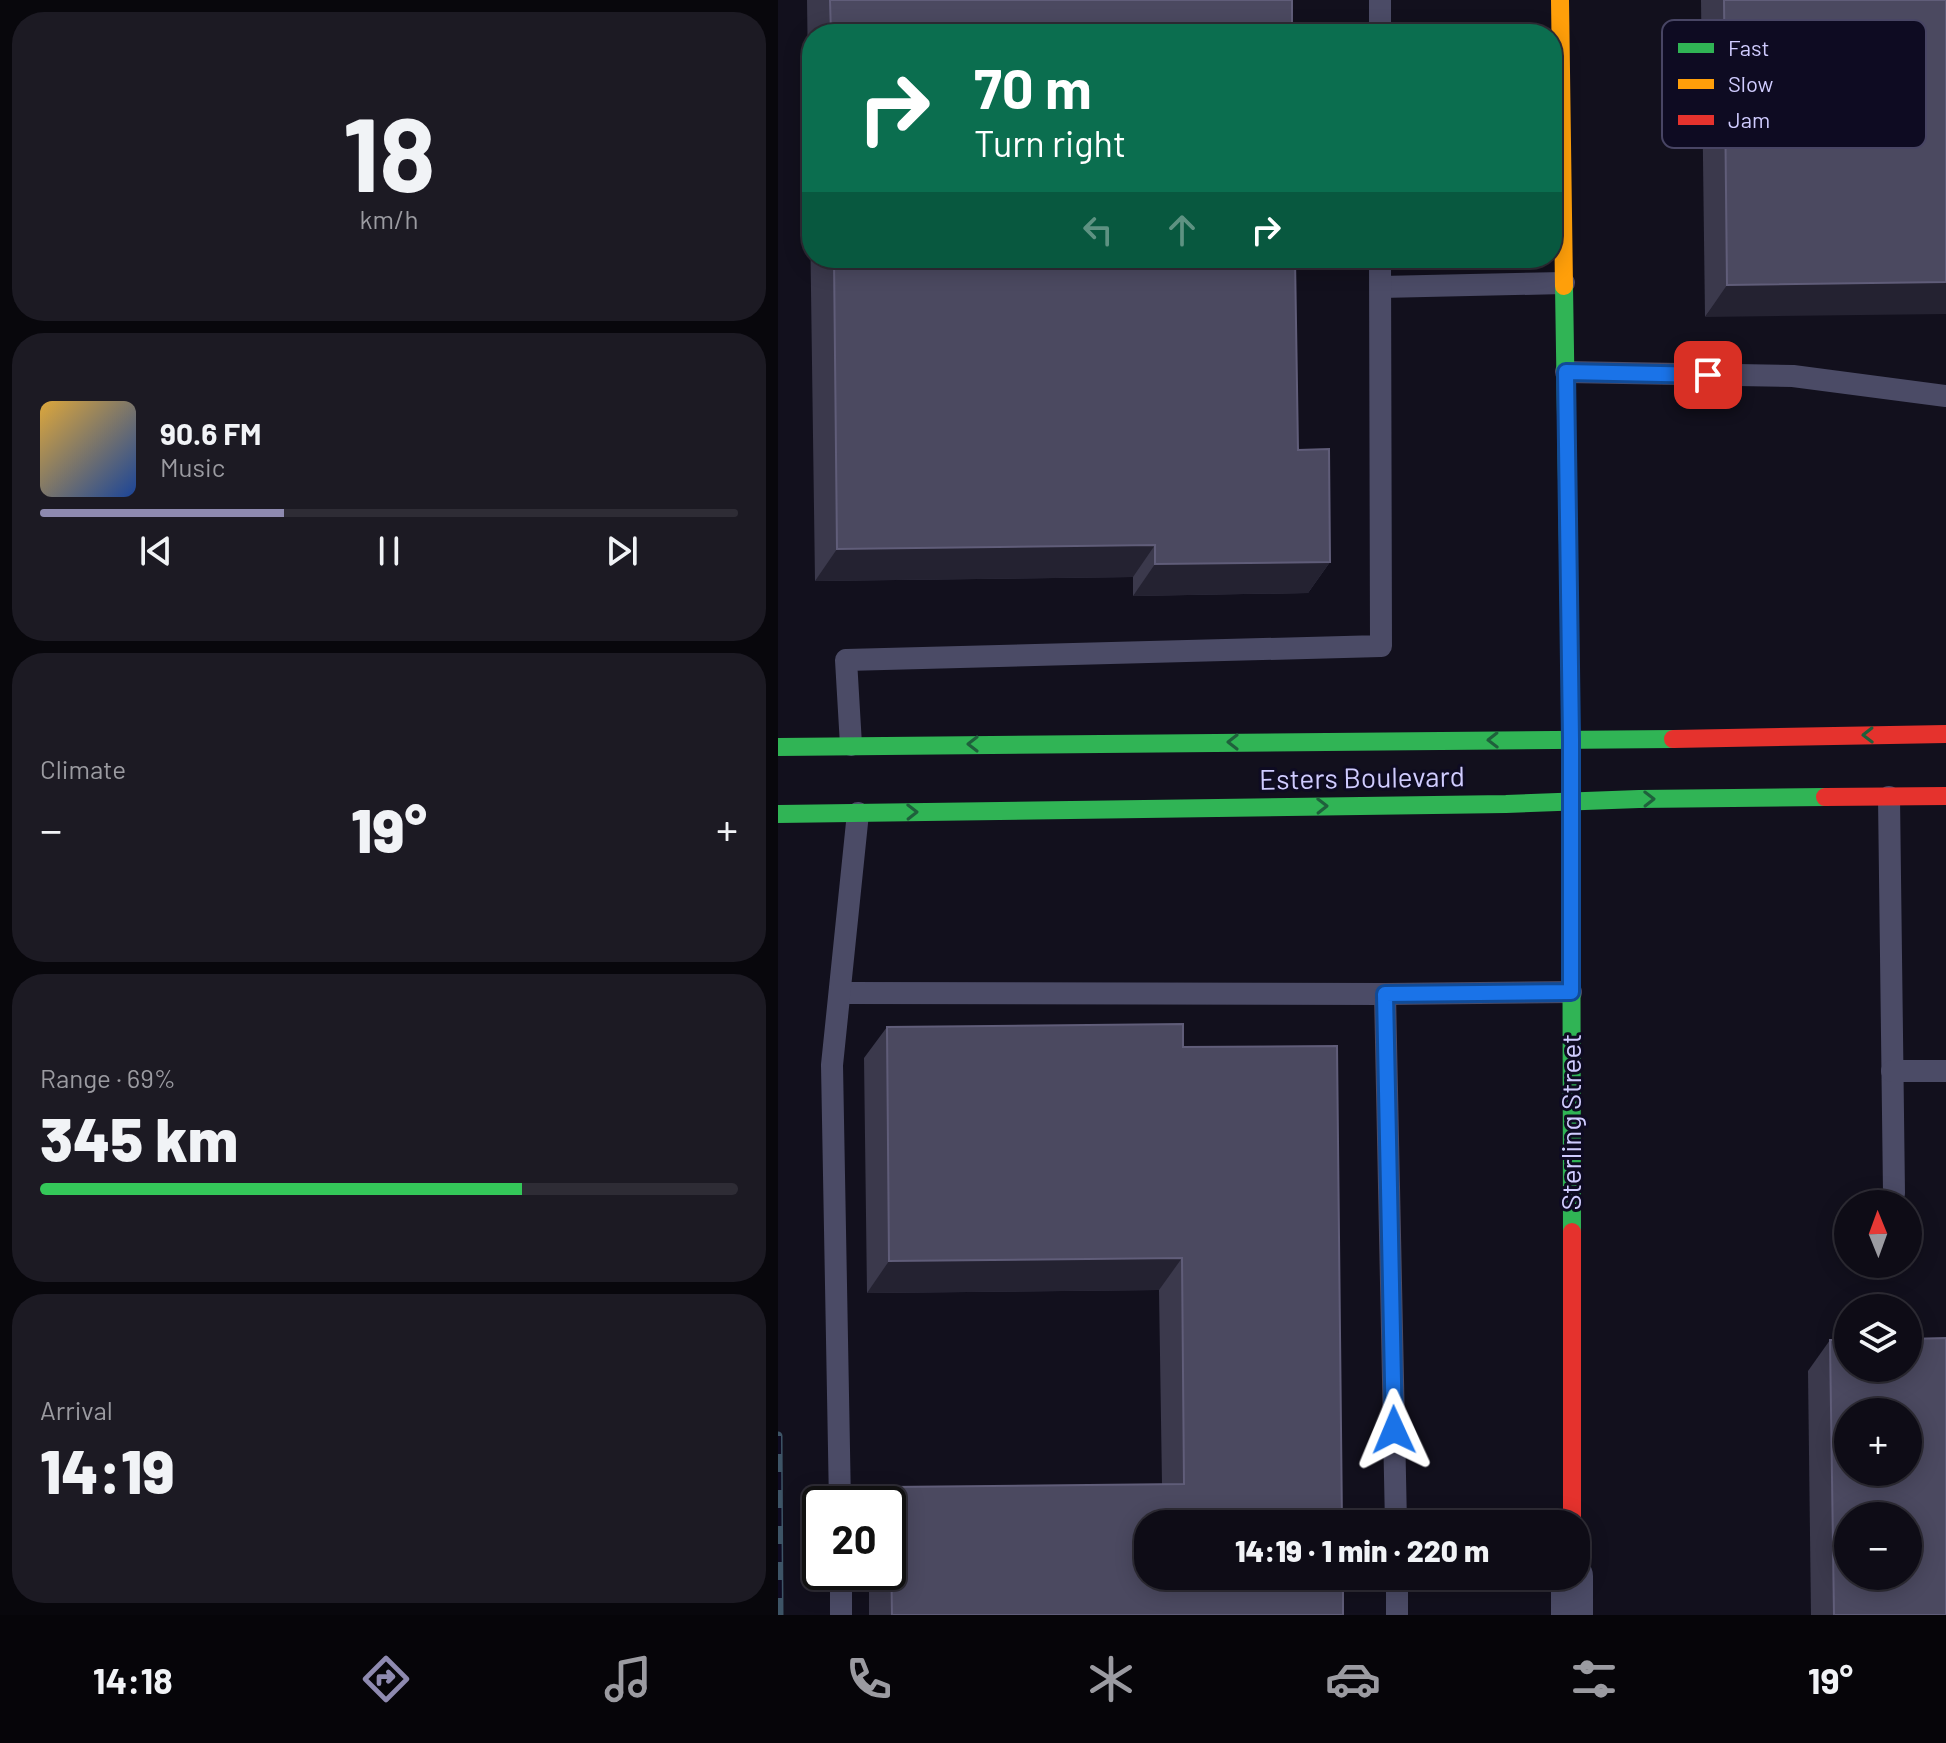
<!DOCTYPE html>
<meta charset="utf-8">
<style>
body{margin:0;font-family:Barlow,sans-serif;background:#1c1a23;color:#f1f3f6;height:100vh;display:flex;flex-direction:column;font-size:30px;white-space:nowrap}
*{box-sizing:border-box;margin:0}
p{font-size:26px;color:#9b9ba1}
.icon{flex:none;width:44px;height:44px;fill:none;stroke:currentColor;stroke-width:2;stroke-linecap:round;stroke-linejoin:round}
.map{position:relative;flex:1;overflow:hidden}
.drawer{display:flex;flex-direction:column;gap:12px;padding:12px;background:#08070c;width:778px}
.drawer>*{flex:none}
.top-card{position:absolute;left:24px;top:24px;width:760px;height:244px;border-radius:32px;box-shadow:0 4px 20px #0003,0 0 0 2px #2e2c35;background:#0b6e4f;color:#fff;overflow:hidden}
.needle{width:52px;rotate:359deg}
.controls{position:absolute;left:1056px;top:1190px;display:grid;gap:16px}
.controls a{display:grid;place-items:center;width:88px;height:88px;border-radius:50%;background:#0e0c16;box-shadow:0 4px 20px #0003,0 0 0 2px #2e2c35;font-size:40px}
.speed{position:absolute;left:24px;top:1486px;display:flex;gap:16px;font-size:40px;font-weight:700;text-align:center}
.speed>*{display:grid;place-content:center;width:104px;height:104px;border-radius:50%;background:#0e0c16;box-shadow:0 4px 20px #0003,0 0 0 2px #2e2c35;line-height:1}
.speed .limit{border:4px solid #111;border-radius:12px;background:#fff;color:#111}
.pin{position:absolute;display:grid;place-items:center;width:68px;height:68px;color:#fff;margin:-34px;border-radius:16px;box-shadow:0 4px 12px #0006}
.me{position:absolute;width:88px;margin:-44px;rotate:359deg;stroke-linejoin:round;filter:drop-shadow(0 0 6px #0008)}
.turn{display:flex;align-items:center;gap:28px;height:168px;padding:0 40px;font-size:36px}
.turn .icon{width:104px;height:104px;stroke-width:2.5}
.turn b{display:block;font-size:56px;line-height:68px}
.lanes{display:flex;align-items:center;height:76px;padding:0 40px;background:#0003;justify-content:center;gap:40px;direction:ltr}
.lanes .off{opacity:.35}
.big{font-size:60px;font-weight:800;line-height:1.1}
.drawer .card{flex:1;display:flex;flex-direction:column;justify-content:center;gap:12px;min-width:0;padding:0 28px;border-radius:32px;background:#1c1a23}
.drawer .dial{align-items:center;gap:0}
.dial b{font-size:104px;line-height:1}
.song{display:flex;align-items:center;gap:24px}
.cover{width:96px;height:96px;border-radius:12px;background:linear-gradient(135deg,hsl(40 70% 55%),hsl(220 70% 35%))}
.played{height:8px;border-radius:4px;background:linear-gradient(90deg,#8e8ab0 35%,#2e2c35 35%)}
.keys{display:flex;justify-content:space-around;direction:ltr}
.heat{display:flex;justify-content:space-between;align-items:center;font-size:44px;direction:ltr}
.charge{height:12px;border-radius:6px;background:linear-gradient(90deg,#34c759 69%,#2e2c35 0)}
.trip{position:absolute;left:356px;top:1510px;width:456px;height:80px;border-radius:32px;background:#0e0c16;box-shadow:0 4px 20px #0003,0 0 0 2px #2e2c35;font-weight:800;line-height:80px;text-align:center}
.dock{display:flex;height:128px;justify-content:space-around;align-items:center;background:#060509;color:#9b9ba1}
.dock .icon{width:56px;height:56px}
.dock .active{color:#8e8ab0}
.dock b{font-size:36px;color:#f1f3f6}
main{display:flex;flex:1;min-height:0}
.map>svg:first-child{display:block}
.lines{fill:none;stroke-linecap:round;stroke-linejoin:round}
.lane{stroke:#4b4b66;stroke-width:22}
.street{stroke:#4b4b66;stroke-width:42}
.fast{stroke:#30b455;stroke-width:18}
.slow{stroke:#ff9f0a;stroke-width:18}
.jam{stroke:#e5322d;stroke-width:18}
.rail-casing{stroke:#3d5466;stroke-width:9}
.rail{stroke:#0e0b22;stroke-width:6;stroke-dasharray:18;stroke-linecap:butt}
.wall{fill:#3b394c}
.shaded-wall{fill:#242231}
.building{fill:#4b4960;stroke:#605d79;stroke-width:2;fill-rule:evenodd}
.oneway{stroke:#1f603c}
.route-casing{stroke:#114b97;stroke-width:20}
.route{stroke:#1a73e8;stroke-width:14}
.labels{text-anchor:middle;stroke-width:6;stroke-linejoin:round;paint-order:stroke}
.street-label{font-size:28px;fill:#d0ccff;stroke:#0e0b22}
.key{fill:#0e0b22;stroke:#484564;stroke-width:2}
.key-label{font-size:22px;fill:#d0ccff}
</style>
<main>
<section class="drawer">
<div class="card dial"><b>18</b><p>km/h</p></div>
<div class="card">
<div class="song"><i class="cover"></i><div><b>90.6 FM</b><p>Music</p></div></div>
<div class="played"></div>
<div class="keys"><svg class="icon" aria-label="previous" viewBox="0 0 24 24"><path d="M18 5L8 12l10 7zM5 5v14"/></svg><svg class="icon" aria-label="pause" viewBox="0 0 24 24"><path d="M8 5v14M16 5v14"/></svg><svg class="icon" aria-label="next" viewBox="0 0 24 24"><path d="M6 5l10 7-10 7zM19 5v14"/></svg></div>
</div>
<div class="card"><p>Climate</p>
<div class="heat"><a>−</a><b class="big">19°</b><a>+</a></div>
</div>
<div class="card"><p>Range · 69%</p><b class="big">345 km</b><div class="charge"></div></div>
<div class="card"><p>Arrival</p><b class="big">14:19</b></div>
</section>
<div class="map">
<svg width="1168" height="1615" viewBox="0 0 1168 1615">
<rect width="100%" height="100%" fill="#12101d"/>
<g class="lines">
<g class="lane">
<path d="M602,0V34"/>
<path d="M603,287L786,283"/>
<path d="M788,372L1015,376L1168,396"/>
<path d="M73,745L68,660L603,646L602,258"/>
<path d="M1111,797L1116,1193"/>
<path d="M62,993L607,994L618,1524"/>
<path d="M607,994L793,992"/>
<path d="M1114,1071H1168"/>
<path d="M62,1504L54,1065L80,813"/>
<path d="M63,1572V1615"/>
<path d="M619,1576V1615"/>
</g>
<path class="street" d="M794,1576V1615"/>
<g class="fast">
<path d="M786,286L793,739L794,1232"/>
<path d="M0,747L895,739"/>
<path d="M0,814L728,804L861,799L1047,797"/>
</g>
<path class="slow" d="M782,0L786,286"/>
<g class="jam">
<path d="M895,739L1168,734"/>
<path d="M1047,797L1168,796"/>
<path d="M794,1232V1524"/>
</g>
<g class="rail-casing">
<path id="rail" d="M0,1436L1,1615"/>
</g>
<use href="#rail" class="rail"/>
</g>
<g class="wall">
<path d="M29,0H514V34H34V258H517L520,450L552,562L530,593L355,596V577L37,581Z"/>
<path d="M923,0H1168L927,317Z"/>
<path d="M109,1027L405,1047L565,1615H91V1572H110V1504H101L112,1487L384,1485L381,1290L89,1293L86,1058Z"/>
<path d="M1052,1340L1168,1615H1033L1030,1371Z"/>
</g>
<g class="shaded-wall">
<path d="M1168,282V314L927,317L949,285Z"/>
<path d="M377,545L355,577L37,581L59,549Z"/>
<path d="M552,562L530,593L355,596L377,564Z"/>
<path d="M404,1258L381,1290L89,1293L111,1261Z"/>
</g>
<g class="building">
<path d="M52,0H514V34H53Z"/>
<path d="M946,0H1168V282L949,285Z"/>
<path d="M56,258H517L520,450L551,449L552,562L377,564V545L59,549Z"/>
<path d="M405,1024V1047L559,1046L564,1524H370V1576H565V1615H114L112,1487L406,1484L404,1258L111,1261L109,1027Z"/>
<path d="M1168,1338V1615H1056L1052,1340H1070V1368H1130V1339ZM1070,1412H1130V1472H1070ZM1070,1516H1130V1576H1070Z"/>
</g>
<defs><path id="oneway-chevron" d="M-2-3.5L2.5 0L-2 3.5" fill="none" stroke-width="1.6" stroke-linecap="round" stroke-linejoin="round" transform="scale(2)"/></defs>
<g class="oneway">
<use href="#oneway-chevron" transform="translate(1090 735) rotate(179)"/>
<use href="#oneway-chevron" transform="translate(715 740) rotate(179)"/>
<use href="#oneway-chevron" transform="translate(455 742) rotate(180)"/>
<use href="#oneway-chevron" transform="translate(195 744) rotate(180)"/>
<use href="#oneway-chevron" transform="translate(871 799) rotate(-1)"/>
<use href="#oneway-chevron" transform="translate(544 806) rotate(-1)"/>
<use href="#oneway-chevron" transform="translate(134 812) rotate(-1)"/>
</g>
<g class="lines">
<g class="route-casing">
<path id="route" d="M616,1430L607,994L793,992V739L788,372L930,375"/>
</g>
<use href="#route" class="route"/>
</g>
<g class="labels">
<g class="street-label">
<text transform="translate(584 778) rotate(-1)" y="10">Esters Boulevard</text>
<text transform="translate(793 1122) rotate(-90)" y="10">Sterling Street</text>
</g>
</g>
<rect x="884" y="20" width="264" height="128" rx="12" class="key"/>
<rect x="900" y="43" width="36" height="10" fill="#30b455"/>
<rect x="900" y="79" width="36" height="10" fill="#ff9f0a"/>
<rect x="900" y="115" width="36" height="10" fill="#e5322d"/>
<g class="key-label">
<text x="950" y="56">Fast</text>
<text x="950" y="92">Slow</text>
<text x="950" y="128">Jam</text>
</g>
</svg>
<div class="controls">
<a><svg class="needle" viewBox="-14 -14 28 28"><path d="M0-13l5 13h-10z" fill="#e53935"/><path d="M0 13l5-13h-10z" fill="#9b9ba1"/></svg></a>
<a><svg class="icon" aria-label="layers" viewBox="0 0 24 24"><path d="M12 4l9 5-9 5-9-5zM3 14l9 5 9-5"/></svg></a>
<a>+</a>
<a>−</a>
</div>
<div class="speed"><div class="limit">20</div></div>
<div class="pin" style="left:930px;top:375px;background:#d93025"><svg class="icon" aria-label="arrive" viewBox="0 0 24 24"><path d="M6 21V4h12l-3 4 3 4H6"/></svg></div>
<svg class="me" style="left:616px;top:1430px" viewBox="-20 -20 40 40"><path d="M0-17L14 15 0 8-14 15z" fill="#1a73e8" stroke="#fff" stroke-width="4"/></svg>
<div class="trip">14:19 · 1 min · 220 m</div>
<div class="top-card">
<div class="turn"><svg class="icon" aria-label="right" viewBox="0 0 24 24"><path d="M7 20v-9h11M14 6l5 5-5 5"/></svg><div><b>70 m</b>Turn right</div></div>
<div class="lanes"><svg class="icon off" aria-label="left" viewBox="0 0 24 24"><path d="M17 20v-9H6M10 6l-5 5 5 5"/></svg><svg class="icon off" aria-label="ahead" viewBox="0 0 24 24"><path d="M12 20V5M6 11l6-6 6 6"/></svg><svg class="icon" aria-label="right" viewBox="0 0 24 24"><path d="M7 20v-9h11M14 6l5 5-5 5"/></svg></div>
</div>
</div>
</main>
<nav class="dock">
<b>14:18</b>
<svg class="icon active" aria-label="directions" viewBox="0 0 24 24"><path d="M12 3l9 9-9 9-9-9zM9 14v-3h6M13 9l2 2-2 2"/></svg>
<svg class="icon" aria-label="music" viewBox="0 0 24 24"><path d="M9 18V5l10-2v13"/><circle cx="6" cy="18" r="3"/><circle cx="16" cy="16" r="3"/></svg>
<svg class="icon" aria-label="phone" viewBox="0 0 24 24"><path d="M5 4h4l2 5-3 2q2 4 5 5l2-3 5 2v4C11 20 4 13 5 4z"/></svg>
<svg class="icon" aria-label="climate" viewBox="0 0 24 24"><path d="M12 3v18M4 7l16 10M4 17L20 7"/></svg>
<svg class="icon" aria-label="car" viewBox="0 0 24 24"><path d="M5 17H2v-5l4-1 3-4h7l3 4 3 1v5h-3M9 17h6M6 11h13"/><circle cx="7" cy="17" r="2"/><circle cx="17" cy="17" r="2"/></svg>
<svg class="icon" aria-label="filters" viewBox="0 0 24 24"><path d="M4 7h16M4 17h16"/><circle cx="9" cy="7" r="2"/><circle cx="15" cy="17" r="2"/></svg>
<b>19°</b>
</nav>
